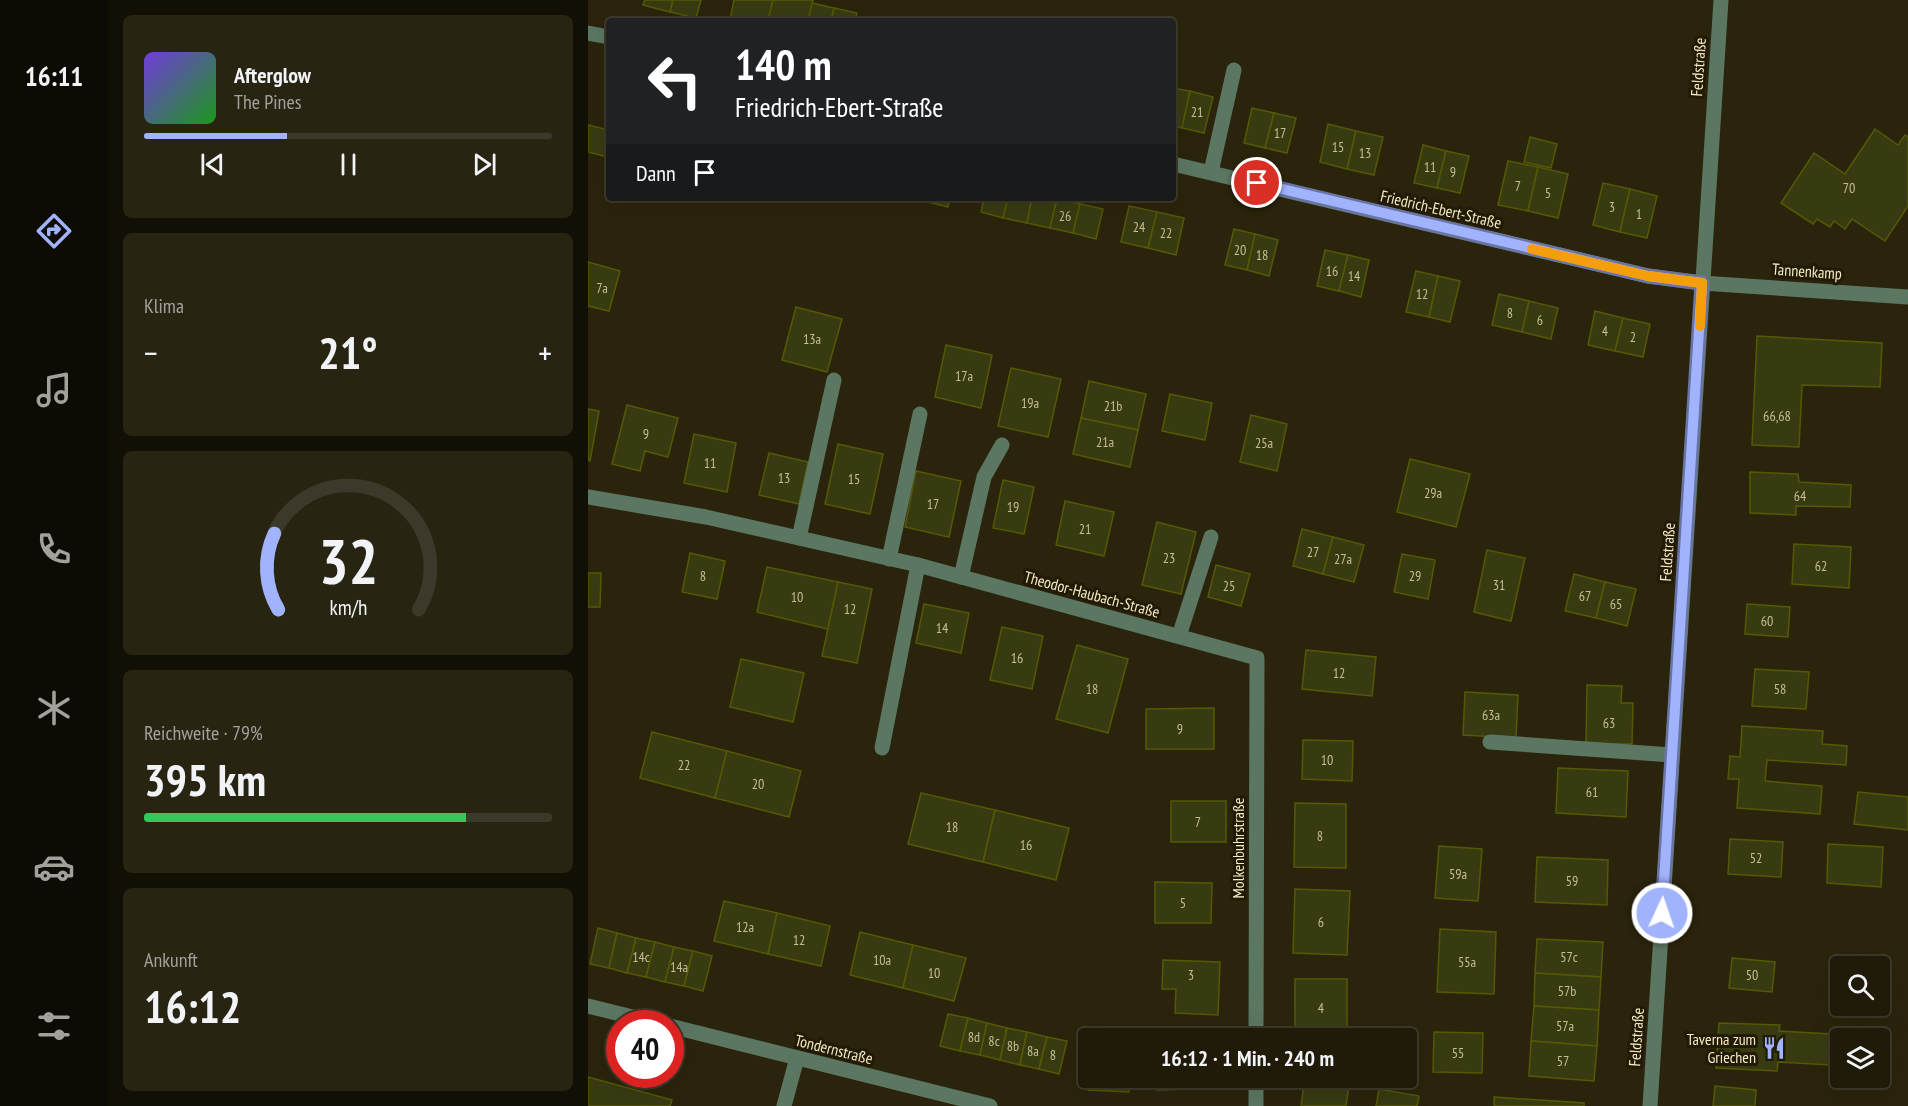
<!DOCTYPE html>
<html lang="de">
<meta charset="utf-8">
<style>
body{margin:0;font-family:"PT Sans Narrow",sans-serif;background:#282412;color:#f1f3f6;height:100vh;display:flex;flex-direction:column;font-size:22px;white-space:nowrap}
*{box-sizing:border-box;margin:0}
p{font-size:20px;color:#a2a19c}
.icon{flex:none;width:33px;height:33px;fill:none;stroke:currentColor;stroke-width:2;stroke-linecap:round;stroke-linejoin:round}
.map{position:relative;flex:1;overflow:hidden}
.sheet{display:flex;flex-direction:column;gap:15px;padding:15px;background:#120f05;width:480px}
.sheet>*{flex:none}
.banner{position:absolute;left:18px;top:18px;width:570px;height:183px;border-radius:6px;box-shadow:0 6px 24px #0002,0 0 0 2px #3d392a;background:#202124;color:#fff;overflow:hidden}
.controls{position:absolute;left:1242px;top:956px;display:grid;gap:12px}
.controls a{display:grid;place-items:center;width:60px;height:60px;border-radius:6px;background:#201b09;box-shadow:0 6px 24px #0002,0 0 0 2px #3d392a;font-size:30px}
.speed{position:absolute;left:18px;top:1010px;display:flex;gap:12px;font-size:30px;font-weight:700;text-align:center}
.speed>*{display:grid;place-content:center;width:78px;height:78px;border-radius:50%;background:#201b09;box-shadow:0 6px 24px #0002,0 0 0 2px #3d392a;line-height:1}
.speed .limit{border:9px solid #d22;background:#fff;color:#111}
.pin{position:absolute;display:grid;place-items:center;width:51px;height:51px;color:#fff;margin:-26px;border:3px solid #fff;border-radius:50%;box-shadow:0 2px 6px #0007}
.me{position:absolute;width:66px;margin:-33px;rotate:3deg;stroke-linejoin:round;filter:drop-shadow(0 0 4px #0008)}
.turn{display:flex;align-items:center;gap:21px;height:126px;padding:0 30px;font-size:27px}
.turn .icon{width:78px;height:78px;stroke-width:2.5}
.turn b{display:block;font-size:42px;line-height:51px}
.then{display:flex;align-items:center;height:57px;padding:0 30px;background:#0003;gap:12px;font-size:22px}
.big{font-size:45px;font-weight:800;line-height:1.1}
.sheet .card{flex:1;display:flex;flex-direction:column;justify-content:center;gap:9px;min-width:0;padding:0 21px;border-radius:9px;background:#282412}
.sheet .dial{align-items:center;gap:0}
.dial svg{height:156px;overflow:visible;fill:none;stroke:#3d392a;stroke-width:7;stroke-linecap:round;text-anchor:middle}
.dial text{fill:#f1f3f6;stroke:none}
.song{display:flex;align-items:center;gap:18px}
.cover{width:72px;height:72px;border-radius:9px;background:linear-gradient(135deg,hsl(260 70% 55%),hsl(120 70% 35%))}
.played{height:6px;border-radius:3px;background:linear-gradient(90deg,#a1b3fd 35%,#3d392a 35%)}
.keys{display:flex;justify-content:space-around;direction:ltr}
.heat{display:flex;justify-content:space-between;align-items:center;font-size:33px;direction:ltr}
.charge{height:9px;border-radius:4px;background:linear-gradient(90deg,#34c759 79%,#3d392a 0)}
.trip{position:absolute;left:490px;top:1028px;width:339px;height:60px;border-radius:6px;background:#201b09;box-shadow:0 6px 24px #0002,0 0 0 2px #3d392a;font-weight:800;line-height:60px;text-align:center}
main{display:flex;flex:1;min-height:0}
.tabs{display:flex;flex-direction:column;width:108px;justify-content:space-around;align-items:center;background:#0d0b04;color:#a2a19c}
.tabs .icon{width:42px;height:42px}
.tabs .current{color:#a1b3fd}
.tabs b{font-size:27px;color:#f1f3f6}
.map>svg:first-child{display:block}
.building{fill:#383b12;stroke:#545903;stroke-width:1.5}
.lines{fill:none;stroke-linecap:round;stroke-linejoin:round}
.minor{stroke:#5b7762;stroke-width:15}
.route-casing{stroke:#6974a4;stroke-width:15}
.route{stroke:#a1b3fd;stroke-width:10}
.slow{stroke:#f59e0b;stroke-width:10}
.labels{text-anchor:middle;stroke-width:6;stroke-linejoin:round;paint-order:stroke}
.number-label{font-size:14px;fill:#c6be99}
.street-label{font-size:16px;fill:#f5eac6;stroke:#211a04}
.poi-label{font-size:16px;fill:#f5eac6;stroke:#211a04;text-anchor:end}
</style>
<main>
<nav class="tabs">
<b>16:11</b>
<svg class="icon current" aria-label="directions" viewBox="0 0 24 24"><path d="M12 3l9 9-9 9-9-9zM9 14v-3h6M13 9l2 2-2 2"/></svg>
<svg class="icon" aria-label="music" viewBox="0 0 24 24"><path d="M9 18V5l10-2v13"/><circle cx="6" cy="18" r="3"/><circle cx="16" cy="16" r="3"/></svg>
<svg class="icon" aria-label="phone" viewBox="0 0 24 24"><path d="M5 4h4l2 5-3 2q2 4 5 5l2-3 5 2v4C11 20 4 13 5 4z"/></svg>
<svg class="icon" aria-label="climate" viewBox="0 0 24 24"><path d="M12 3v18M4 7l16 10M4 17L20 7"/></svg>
<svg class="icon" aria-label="car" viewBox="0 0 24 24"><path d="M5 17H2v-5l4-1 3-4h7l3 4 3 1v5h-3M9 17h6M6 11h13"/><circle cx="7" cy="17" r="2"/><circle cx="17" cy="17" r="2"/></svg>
<svg class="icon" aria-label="filters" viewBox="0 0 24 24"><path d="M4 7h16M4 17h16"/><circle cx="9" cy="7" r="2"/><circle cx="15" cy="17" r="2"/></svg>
</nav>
<section class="sheet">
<div class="card">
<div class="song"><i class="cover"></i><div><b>Afterglow</b><p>The Pines</p></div></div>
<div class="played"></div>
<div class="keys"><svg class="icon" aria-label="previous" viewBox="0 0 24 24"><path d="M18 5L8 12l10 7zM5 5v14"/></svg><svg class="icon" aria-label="pause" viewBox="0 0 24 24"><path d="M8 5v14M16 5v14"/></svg><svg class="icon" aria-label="next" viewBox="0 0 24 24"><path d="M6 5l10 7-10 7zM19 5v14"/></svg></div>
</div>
<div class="card"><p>Klima</p>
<div class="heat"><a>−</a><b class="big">21°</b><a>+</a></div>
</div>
<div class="card dial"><svg viewBox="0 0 100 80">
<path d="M14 69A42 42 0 1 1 86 69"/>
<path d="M14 69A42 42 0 0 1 12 30" stroke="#a1b3fd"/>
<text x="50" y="56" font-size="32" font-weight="700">32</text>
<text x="50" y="72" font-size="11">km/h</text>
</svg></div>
<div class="card"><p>Reichweite · 79%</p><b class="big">395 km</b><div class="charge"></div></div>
<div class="card"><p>Ankunft</p><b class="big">16:12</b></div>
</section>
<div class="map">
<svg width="1320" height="1106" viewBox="0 0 1320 1106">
<rect width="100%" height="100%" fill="#2b240c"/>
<g class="building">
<path d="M57,0H85L82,12L55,5Z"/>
<path d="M85,0H113L108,18L82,12Z"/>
<path d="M146,0H185L180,21L142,20Z"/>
<path d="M185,0H225L220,21H180Z"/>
<path d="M224,3L246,8L243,21H220Z"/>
<path d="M246,8L269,13L267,21H243Z"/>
<path d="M585,88L602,91L594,128L585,126Z"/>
<path d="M602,91L625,97L616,133L594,128Z"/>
<path d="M664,108L686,113L677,148L656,143Z"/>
<path d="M686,113L708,118L699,153L677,148Z"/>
<path d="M740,124L768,131L759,169L732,162Z"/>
<path d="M0,125L21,130L20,157L0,152Z"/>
<path d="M1287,129L1310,145L1317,135L1320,137V206L1297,241L1264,219L1257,229L1246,221L1242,227L1229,219L1225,224L1193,203L1226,153L1257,174Z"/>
<path d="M768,131L795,137L786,175L759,169Z"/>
<path d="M942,137L969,144L963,168L936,162Z"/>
<path d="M835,145L858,151L849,188L826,183Z"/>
<path d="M858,151L881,156L872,193L849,188Z"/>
<path d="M920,161L950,167L940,211L910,205Z"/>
<path d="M950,167L980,174L970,218L940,211Z"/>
<path d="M1015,183L1042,189L1032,232L1005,225Z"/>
<path d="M1042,189L1069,196L1059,238L1032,232Z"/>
<path d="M336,198H362L360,207L336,201Z"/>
<path d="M396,198H420L415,218L393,212Z"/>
<path d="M420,198H444L439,223L415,218Z"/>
<path d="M444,198L469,199L462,228L439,223Z"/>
<path d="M469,199L492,204L485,233L462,228Z"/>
<path d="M492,204L515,209L508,239L485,233Z"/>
<path d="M541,206L569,212L560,248L533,242Z"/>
<path d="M569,212L596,218L588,255L560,248Z"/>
<path d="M646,229L667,234L659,270L637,265Z"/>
<path d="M667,234L690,240L681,276L659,270Z"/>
<path d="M737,250L760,255L751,291L729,286Z"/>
<path d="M760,255L781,260L773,297L751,291Z"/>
<path d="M0,262L32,271L21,311L0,306Z"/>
<path d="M828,271L850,276L841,317L818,312Z"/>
<path d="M850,276L872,281L862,322L841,317Z"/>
<path d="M911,294L941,301L934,332L904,325Z"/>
<path d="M941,301L970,308L963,339L934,332Z"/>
<path d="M208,307L254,319L239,372L194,360Z"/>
<path d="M1007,311L1035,318L1027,351L1000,345Z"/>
<path d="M1035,318L1062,324L1055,357L1027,351Z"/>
<path d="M1169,336L1294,343L1292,387L1214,385L1211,447L1164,445Z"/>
<path d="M358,345L404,355L393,408L347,397Z"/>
<path d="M423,368L473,379L460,437L410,426Z"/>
<path d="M501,381L558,394L550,430L493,418Z"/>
<path d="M582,394L624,403L617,440L574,431Z"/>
<path d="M39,405L90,418L80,457L57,451L52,471L24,464Z"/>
<path d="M0,409L11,411L2,461L0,460Z"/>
<path d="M663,415L699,424L689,471L652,462Z"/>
<path d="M493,418L550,430L542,467L485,454Z"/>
<path d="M106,434L148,443L139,492L96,483Z"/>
<path d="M250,444L295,454L282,514L237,504Z"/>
<path d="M181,453L220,462L211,504L171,495Z"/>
<path d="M822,459L882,474L868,527L809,512Z"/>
<path d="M328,471L373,481L361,537L317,527Z"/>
<path d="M1162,472L1210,474L1211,482L1263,485L1262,507L1208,506V515L1162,513Z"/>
<path d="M415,480L446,487L436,534L405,528Z"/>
<path d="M477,501L526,512L516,556L468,545Z"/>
<path d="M569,522L608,532L593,594L554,585Z"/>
<path d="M714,529L745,537L735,574L705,566Z"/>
<path d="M745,537L776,545L766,582L735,574Z"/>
<path d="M1206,544L1263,547L1261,588L1204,584Z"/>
<path d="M899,550L937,558L923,621L886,612Z"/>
<path d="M102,553L137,561L129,599L94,592Z"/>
<path d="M814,554L847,560L840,599L806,592Z"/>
<path d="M628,565L662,574L653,606L620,597Z"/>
<path d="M179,567L250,582L240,629L169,612Z"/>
<path d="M0,573H13L12,607H0Z"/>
<path d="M986,574L1017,582L1008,618L977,611Z"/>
<path d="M250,582L284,589L269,663L234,656Z"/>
<path d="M1017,582L1048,589L1039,626L1008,618Z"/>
<path d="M336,604L381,613L373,653L328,643Z"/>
<path d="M1159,604L1202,607L1200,637L1157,634Z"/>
<path d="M414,627L455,636L444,689L402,680Z"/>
<path d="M489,645L540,659L520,733L468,719Z"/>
<path d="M718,650L788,657L784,696L714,689Z"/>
<path d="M153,659L216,673L205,722L142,707Z"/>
<path d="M1167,669L1221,672L1218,709L1164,706Z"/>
<path d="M999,685L1034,686L1033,703H1045L1044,744L998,743Z"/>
<path d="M877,692L930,695L928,738L875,735Z"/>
<path d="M626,708V749H558V709Z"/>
<path d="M1154,726L1235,731L1234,744L1259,746L1258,765L1179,760L1177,781L1234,786L1232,814L1149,808L1151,779H1140L1142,756L1152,757Z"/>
<path d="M64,732L139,751L127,798L52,778Z"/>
<path d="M715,740L765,741L764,781L714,779Z"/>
<path d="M139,751L213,771L201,817L127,798Z"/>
<path d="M970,768L1040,771L1038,817L968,813Z"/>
<path d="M1270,792L1320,797V830L1266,824Z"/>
<path d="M333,793L407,810L395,862L320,844Z"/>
<rect x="583" y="801" width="55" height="41"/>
<path d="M707,803L758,804V868L706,867Z"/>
<path d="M407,810L481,828L468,880L395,862Z"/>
<path d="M1142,839L1195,842L1193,877L1140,874Z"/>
<path d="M1240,844L1295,847L1293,887L1239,883Z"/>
<path d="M851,846L894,849L890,901L847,898Z"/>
<path d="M949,857L1020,860L1019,905L947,902Z"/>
<path d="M567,882L624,883L623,923H567Z"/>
<path d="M707,889L762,891L759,955L705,953Z"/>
<path d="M136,901L189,913L180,954L126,941Z"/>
<path d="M189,913L242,926L233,966L180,954Z"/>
<path d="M10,928L29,933L21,968L2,964Z"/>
<path d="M852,929L908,932L906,994L849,992Z"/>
<path d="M272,932L325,945L315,988L262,975Z"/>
<path d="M29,933L48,938L39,973L21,968Z"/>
<path d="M48,938L67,942L58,977L39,973Z"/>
<path d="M949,939L1015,942L1013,977L947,973Z"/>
<path d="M67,942L86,947L77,982L58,977Z"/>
<path d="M325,945L378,958L366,1001L315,988Z"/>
<path d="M86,947L105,951L96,986L77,982Z"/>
<path d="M105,951L124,956L115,991L96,986Z"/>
<path d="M1144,958L1187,962L1184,992L1141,988Z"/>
<path d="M575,960L632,962L630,1015L587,1013L588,989H574Z"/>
<path d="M947,973L1013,977L1011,1010L946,1006Z"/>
<rect x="707" y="979" width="52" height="59"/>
<path d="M946,1006L1011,1010L1009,1046L943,1041Z"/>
<path d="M360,1014L380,1018L372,1051L352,1046Z"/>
<path d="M380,1018L399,1023L392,1055L372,1051Z"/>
<path d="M399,1023L419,1028L412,1060L392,1055Z"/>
<path d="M1131,1023L1192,1025L1191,1031L1243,1034L1242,1065L1190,1062L1189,1071L1128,1068Z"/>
<path d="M419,1028L439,1032L432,1065L412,1060Z"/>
<path d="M439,1032L459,1037L451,1069L432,1065Z"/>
<path d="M846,1032L895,1033L894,1073L845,1072Z"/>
<path d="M459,1037L479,1041L471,1074L451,1069Z"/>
<path d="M943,1041L1009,1046L1006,1081L941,1076Z"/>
<path d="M501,1064V1077H542L541,1092L500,1090Z"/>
<path d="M0,1077L84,1100L82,1106H0Z"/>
<path d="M569,1077H632L633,1088L569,1090Z"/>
<path d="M717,1077H745L762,1080L758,1106H713Z"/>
<path d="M1127,1086L1168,1090L1167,1106H1125Z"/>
<path d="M791,1089L831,1096L829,1106H788Z"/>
<path d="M906,1097L996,1103V1106H906Z"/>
</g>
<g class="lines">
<g class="minor">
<path d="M0,33L21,37"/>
<path d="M585,164L1060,276L1114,283L1320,297"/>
<path d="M623,172L646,70"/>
<path d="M0,497L118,517L330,565L669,658L668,1038"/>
<path d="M211,538L246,380"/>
<path d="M301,559L332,414"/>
<path d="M373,577L396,477L414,445"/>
<path d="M591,636L623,537"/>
<path d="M902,742L1084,755"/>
<path d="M294,748L330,565"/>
<path d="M0,1006L69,1023"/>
<path d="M82,1026L402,1106"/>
<path d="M196,1106L209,1058"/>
<path d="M668,1106V1077"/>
<path d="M1062,1106L1133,0"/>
</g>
</g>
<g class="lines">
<g class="route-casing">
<path id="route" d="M669,183L1060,276L1114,283L1074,913"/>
</g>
<use href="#route" class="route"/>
<path class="slow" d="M944,249L1060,276L1114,283L1112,326"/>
</g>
<defs>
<g id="restaurant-bare" transform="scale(1.8)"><path d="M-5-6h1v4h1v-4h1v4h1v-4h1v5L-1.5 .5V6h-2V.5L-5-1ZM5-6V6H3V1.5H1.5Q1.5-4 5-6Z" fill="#a1b3fd" stroke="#211a04" stroke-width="2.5" paint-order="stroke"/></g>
</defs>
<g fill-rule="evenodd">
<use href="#restaurant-bare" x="1186" y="1048"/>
</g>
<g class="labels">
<g class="number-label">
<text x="609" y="117">21</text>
<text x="692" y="138">17</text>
<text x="750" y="152">15</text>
<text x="777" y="158">13</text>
<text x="842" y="172">11</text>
<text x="865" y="177">9</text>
<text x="930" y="191">7</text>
<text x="1261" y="193">70</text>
<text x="960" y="198">5</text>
<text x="1024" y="212">3</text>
<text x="1051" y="219">1</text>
<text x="477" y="221">26</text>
<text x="551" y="232">24</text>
<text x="578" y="238">22</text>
<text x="652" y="255">20</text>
<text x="674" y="260">18</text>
<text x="744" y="276">16</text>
<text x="766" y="281">14</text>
<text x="14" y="293">7a</text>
<text x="834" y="299">12</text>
<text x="922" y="318">8</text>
<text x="952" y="325">6</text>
<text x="1017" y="336">4</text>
<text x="1045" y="342">2</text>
<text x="224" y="344">13a</text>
<text x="376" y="381">17a</text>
<text x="442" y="408">19a</text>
<text x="525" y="411">21b</text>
<text x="1189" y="421">66,68</text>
<text x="58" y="439">9</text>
<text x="517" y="447">21a</text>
<text x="676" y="448">25a</text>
<text x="122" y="468">11</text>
<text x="196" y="483">13</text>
<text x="266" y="484">15</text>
<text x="845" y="498">29a</text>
<text x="1212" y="501">64</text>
<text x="345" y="509">17</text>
<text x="425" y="512">19</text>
<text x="497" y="534">21</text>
<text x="725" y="557">27</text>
<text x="581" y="563">23</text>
<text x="755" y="564">27a</text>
<text x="1233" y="571">62</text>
<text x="115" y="581">8</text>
<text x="827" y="581">29</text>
<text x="911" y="590">31</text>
<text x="641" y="591">25</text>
<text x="997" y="601">67</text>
<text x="209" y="602">10</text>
<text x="1028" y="609">65</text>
<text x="262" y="614">12</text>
<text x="1179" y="626">60</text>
<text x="354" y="633">14</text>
<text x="429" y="663">16</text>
<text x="751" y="678">12</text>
<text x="504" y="694">18</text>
<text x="1192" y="694">58</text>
<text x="903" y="720">63a</text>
<text x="1021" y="728">63</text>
<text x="592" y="734">9</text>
<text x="739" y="765">10</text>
<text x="96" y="770">22</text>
<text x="170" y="789">20</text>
<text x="1004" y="797">61</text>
<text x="610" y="827">7</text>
<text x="364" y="832">18</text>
<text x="732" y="841">8</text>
<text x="438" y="850">16</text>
<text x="1168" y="863">52</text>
<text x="870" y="879">59a</text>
<text x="984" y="886">59</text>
<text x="595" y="908">5</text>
<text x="733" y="927">6</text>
<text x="157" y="932">12a</text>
<text x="211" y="945">12</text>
<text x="53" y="962">14c</text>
<text x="981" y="962">57c</text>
<text x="294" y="965">10a</text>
<text x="879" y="967">55a</text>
<text x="91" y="972">14a</text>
<text x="346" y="978">10</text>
<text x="603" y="980">3</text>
<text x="1164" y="980">50</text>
<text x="979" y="996">57b</text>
<text x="733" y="1013">4</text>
<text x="977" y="1031">57a</text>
<text x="386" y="1042">8d</text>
<text x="406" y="1046">8c</text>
<text x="425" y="1051">8b</text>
<text x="445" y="1056">8a</text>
<text x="870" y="1058">55</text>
<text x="465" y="1060">8</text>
<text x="975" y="1066">57</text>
</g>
<g class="street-label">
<text transform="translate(1110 67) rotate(-86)" y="6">Feldstraße</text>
<text transform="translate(853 209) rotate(13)" y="6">Friedrich-Ebert-Straße</text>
<text transform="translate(1219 271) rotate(4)" y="6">Tannenkamp</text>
<text transform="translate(1079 552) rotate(-86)" y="6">Feldstraße</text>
<text transform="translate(504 594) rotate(15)" y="6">Theodor-Haubach-Straße</text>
<text transform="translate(650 848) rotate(-90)" y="6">Molkenbuhrstraße</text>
<text transform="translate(1048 1037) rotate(-86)" y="6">Feldstraße</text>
<text transform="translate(246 1049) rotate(14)" y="6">Tondernstraße</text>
</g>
<g class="poi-label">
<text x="1168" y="1045">Taverna zum<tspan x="1168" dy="18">Griechen</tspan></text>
</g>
</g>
</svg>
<div class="controls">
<a><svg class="icon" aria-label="search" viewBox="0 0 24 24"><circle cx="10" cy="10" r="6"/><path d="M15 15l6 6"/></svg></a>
<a><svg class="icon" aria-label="layers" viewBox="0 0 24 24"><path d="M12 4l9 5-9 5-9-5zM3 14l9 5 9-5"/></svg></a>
</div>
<div class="speed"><div class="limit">40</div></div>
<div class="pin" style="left:669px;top:183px;background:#d93025"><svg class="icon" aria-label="arrive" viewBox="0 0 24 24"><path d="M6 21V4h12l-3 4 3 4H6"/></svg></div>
<svg class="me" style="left:1074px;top:913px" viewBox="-20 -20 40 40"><circle r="17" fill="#a1b3fd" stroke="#fff" stroke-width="3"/><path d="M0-11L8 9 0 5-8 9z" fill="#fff"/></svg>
<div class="trip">16:12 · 1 Min. · 240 m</div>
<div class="banner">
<div class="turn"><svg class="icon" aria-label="left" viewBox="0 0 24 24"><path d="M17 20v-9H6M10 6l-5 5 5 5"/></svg><div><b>140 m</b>Friedrich-Ebert-Straße</div></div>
<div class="then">Dann<svg class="icon" aria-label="arrive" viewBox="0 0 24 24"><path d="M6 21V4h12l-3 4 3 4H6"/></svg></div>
</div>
</div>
</main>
